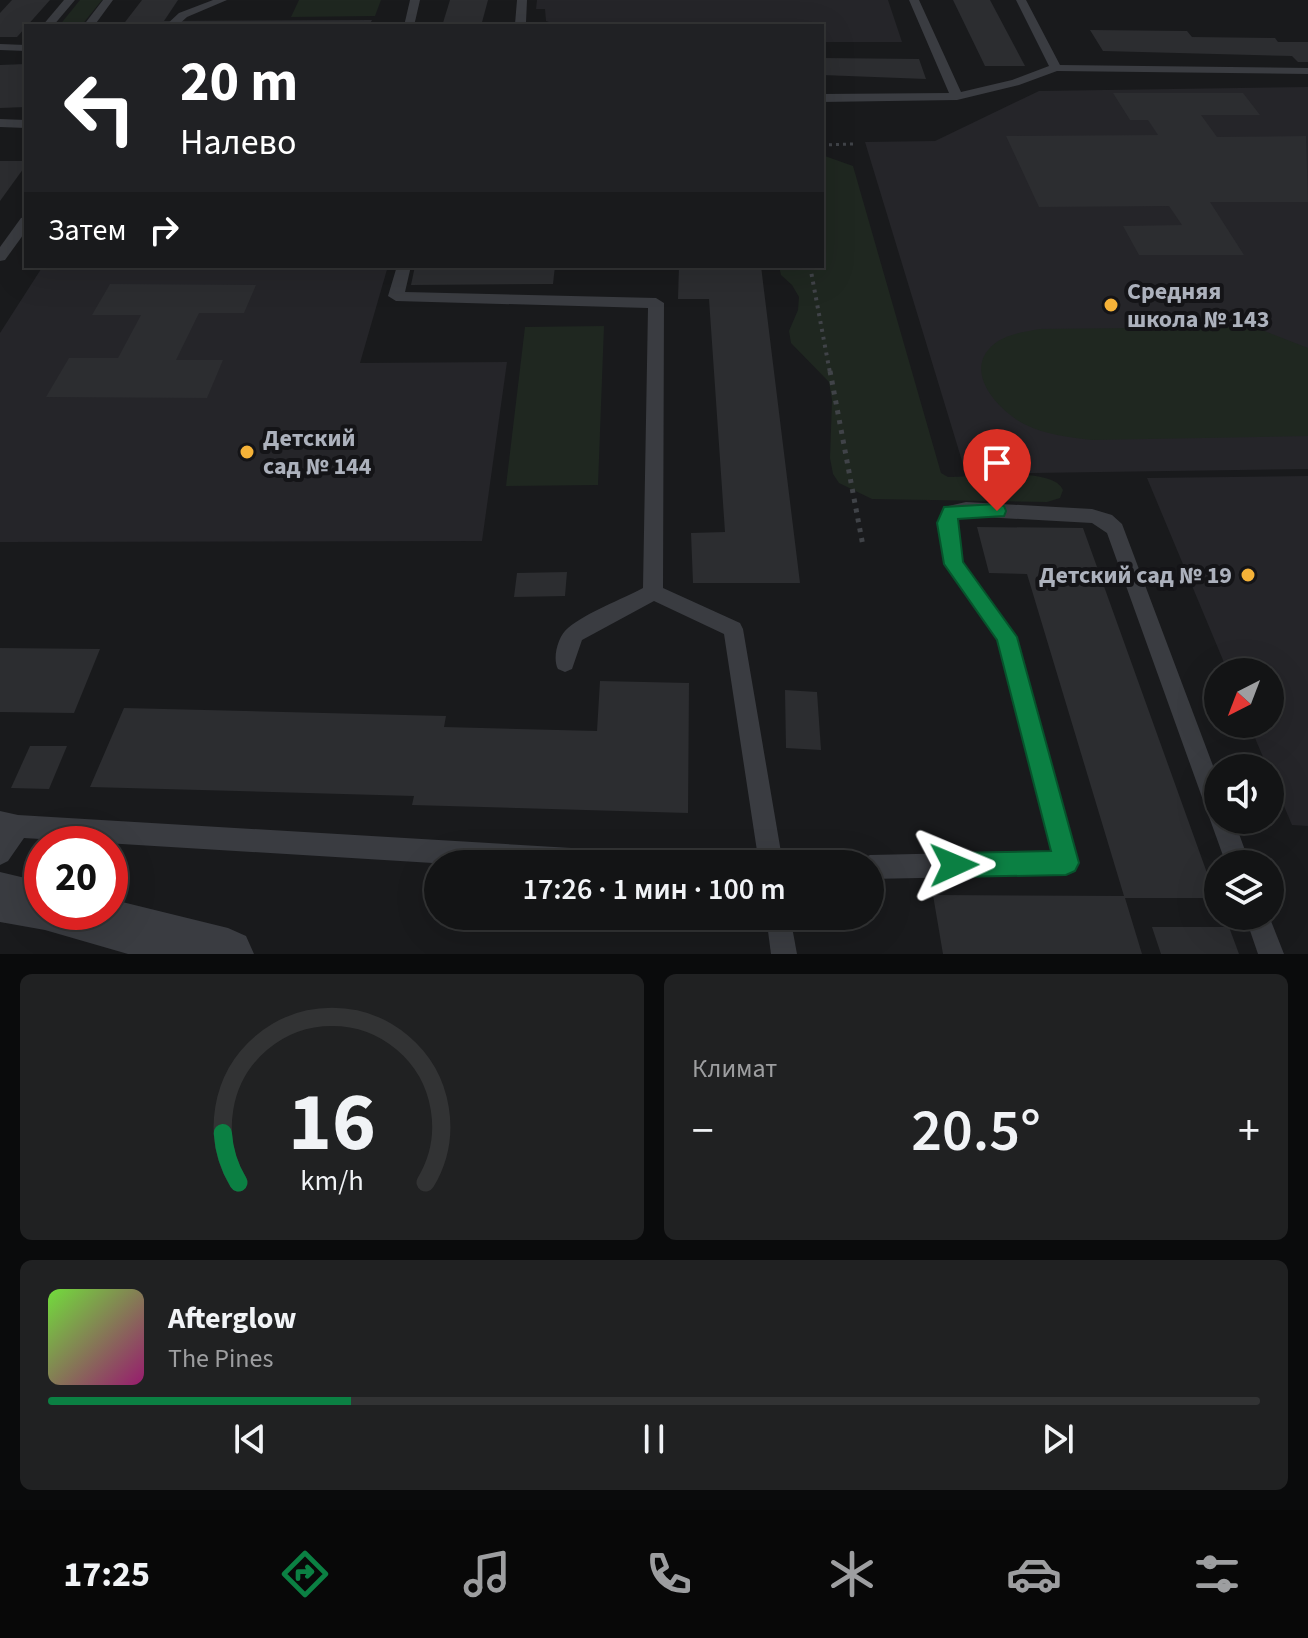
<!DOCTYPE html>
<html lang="ru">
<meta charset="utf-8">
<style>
body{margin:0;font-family:"Source Sans 3",sans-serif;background:#202122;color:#f1f3f6;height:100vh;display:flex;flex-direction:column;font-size:30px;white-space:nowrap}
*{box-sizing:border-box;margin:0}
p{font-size:26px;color:#9d9ea0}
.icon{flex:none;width:44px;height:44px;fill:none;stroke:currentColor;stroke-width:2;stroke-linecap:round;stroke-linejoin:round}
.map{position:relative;height:954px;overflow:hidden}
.sheet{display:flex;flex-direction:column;gap:20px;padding:20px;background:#0a0b0c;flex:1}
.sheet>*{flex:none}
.top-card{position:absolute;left:24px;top:24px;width:800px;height:244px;border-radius:0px;box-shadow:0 8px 32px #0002,0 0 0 2px #323334;background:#202124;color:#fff;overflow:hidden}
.needle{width:52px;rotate:222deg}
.buttons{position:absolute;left:1204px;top:658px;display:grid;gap:16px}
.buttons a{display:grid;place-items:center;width:80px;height:80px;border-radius:50%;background:#131415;box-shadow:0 8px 32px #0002,0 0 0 2px #323334;font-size:40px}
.speed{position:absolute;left:24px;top:826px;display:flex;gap:16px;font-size:40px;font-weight:700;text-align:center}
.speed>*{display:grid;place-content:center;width:104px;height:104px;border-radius:50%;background:#131415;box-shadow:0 8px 32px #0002,0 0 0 2px #323334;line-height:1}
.speed .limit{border:12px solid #d22;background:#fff;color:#111}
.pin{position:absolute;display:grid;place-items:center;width:68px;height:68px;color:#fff;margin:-82px -34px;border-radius:50% 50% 50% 0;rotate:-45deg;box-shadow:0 0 8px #0007}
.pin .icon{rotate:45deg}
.me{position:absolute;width:88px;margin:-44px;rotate:89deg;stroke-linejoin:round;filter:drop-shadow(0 0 6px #0008)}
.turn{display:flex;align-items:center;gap:28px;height:168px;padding:0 24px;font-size:36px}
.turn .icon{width:104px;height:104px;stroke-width:2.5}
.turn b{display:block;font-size:56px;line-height:68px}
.then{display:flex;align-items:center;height:76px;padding:0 24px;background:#0003;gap:16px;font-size:30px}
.big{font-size:60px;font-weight:600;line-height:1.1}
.sheet .card{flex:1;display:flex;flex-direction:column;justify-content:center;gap:12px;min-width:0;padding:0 28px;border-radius:12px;background:#202122}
.sheet .dial{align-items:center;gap:0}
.dial svg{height:208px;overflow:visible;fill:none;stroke:#323334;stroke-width:7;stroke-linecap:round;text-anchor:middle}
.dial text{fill:#f1f3f6;stroke:none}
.song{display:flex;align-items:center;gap:24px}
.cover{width:96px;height:96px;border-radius:12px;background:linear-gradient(135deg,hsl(100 70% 55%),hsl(320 70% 35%))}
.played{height:8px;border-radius:4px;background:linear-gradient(90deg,#0b8043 25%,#323334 25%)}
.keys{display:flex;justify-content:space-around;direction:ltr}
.heat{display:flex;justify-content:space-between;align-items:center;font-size:44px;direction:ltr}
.sheet .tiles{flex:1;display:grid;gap:20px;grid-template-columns:1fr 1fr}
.card:last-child{grid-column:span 2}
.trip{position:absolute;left:424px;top:850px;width:460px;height:80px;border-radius:40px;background:#131415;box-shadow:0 8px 32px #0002,0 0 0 2px #323334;font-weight:600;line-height:80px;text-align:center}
.menu{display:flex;height:128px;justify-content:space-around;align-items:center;background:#080808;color:#9d9ea0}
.menu .icon{width:56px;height:56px}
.menu .active{color:#0b8043}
.menu b{font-size:36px;color:#f1f3f6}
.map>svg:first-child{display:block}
.built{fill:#252529}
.green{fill:#1f2720}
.building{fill:#2c2d30}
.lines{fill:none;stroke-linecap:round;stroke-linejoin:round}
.path-far2{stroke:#404348;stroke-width:3;stroke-dasharray:3 4;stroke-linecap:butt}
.path-far1{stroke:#404348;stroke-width:4;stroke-dasharray:3 5;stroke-linecap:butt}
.path{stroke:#404348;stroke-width:5;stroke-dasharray:4 6;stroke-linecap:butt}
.service{fill:#3a3c41;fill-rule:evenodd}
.minor{fill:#3a3c41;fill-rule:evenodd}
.route{fill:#0b8043;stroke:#07532c;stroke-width:2}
.poi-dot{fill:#f5b238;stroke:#141417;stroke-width:3}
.labels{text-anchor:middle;stroke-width:8;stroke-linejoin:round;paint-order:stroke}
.poi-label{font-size:24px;font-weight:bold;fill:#acb1bc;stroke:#141417;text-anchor:start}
</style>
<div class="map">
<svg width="1308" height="954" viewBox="0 0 1308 954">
<rect width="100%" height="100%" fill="#191a1c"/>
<g class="built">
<path d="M537,0H888L902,42H822V26H560L546,21L545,9H536Z"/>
<path d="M1308,87V469L966,474L865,142L935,141L1039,91Z"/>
<path d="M43,266H388L360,363L507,362L482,541L0,542V333Z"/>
<path d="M1308,476V826L1292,825L1249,724H1270V672H1228L1147,478Z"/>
</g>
<g class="green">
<path d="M80,0H102L81,26H59Z"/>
<path d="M299,0H381L375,16L291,17Z"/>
<path d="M822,155L853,166L941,473L948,477C973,477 1053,466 1063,490L1060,498L1047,502L872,499L839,483L833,474L830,458L832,400L829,382L791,343L789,331L798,310L799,297L792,285L781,275L779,266H822Z"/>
<path d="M604,326L598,485L506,486L525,327Z"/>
<path d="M1230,327L1262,330L1308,348V436L1092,440C1068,437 1046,435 1024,424C999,411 962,372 993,345C1006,334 1024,332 1040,329Z"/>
</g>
<g class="building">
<path d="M12,0H50L17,37H0V13Z"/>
<path d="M142,0H178L164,21L372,20L369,26H122Z"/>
<path d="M450,0H488L481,26H442Z"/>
<path d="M953,0H990L1025,66H985Z"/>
<path d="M1090,30L1187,31L1192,37L1275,38L1278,42H1308V62H1298L1292,56L1103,51Z"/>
<path d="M822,58L919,59L926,79L822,75Z"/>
<path d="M26,64V107L0,108V65Z"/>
<path d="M1113,93H1243L1260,115H1201L1217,137L1306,136L1308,202H1210L1244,255H1139L1123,226L1182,225L1169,206L1039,207L1006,136L1158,135L1148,120H1130Z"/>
<path d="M0,161H26V165L0,201Z"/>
<path d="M415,266H555L553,284L411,285Z"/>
<path d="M679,266H761L800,583H693L691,533L725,532L709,299H678Z"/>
<path d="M110,284L256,285L244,313H199L176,360H223L207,398L46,397L69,358H118L141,315H92Z"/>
<path d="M977,527L1083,528L1216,898H1125L1142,954H943L933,895L1124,896L1027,574L989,573Z"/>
<path d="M567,572L565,596L514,597L517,573Z"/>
<path d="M0,648L100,649L74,713L0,712Z"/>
<path d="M600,681L689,683L688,813L412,805L414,796L90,787L124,708L446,716L444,727L597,731Z"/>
<path d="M785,690L817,692L821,750L786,748Z"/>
<path d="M30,746H67L49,789L11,788Z"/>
<path d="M1152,927H1229L1239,954H1161Z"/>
</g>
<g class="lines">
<path class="path-far2" d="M822,145L853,144"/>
<path class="path-far1" d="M810,266L830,373"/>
<path class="path" d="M830,371L863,546"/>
<g class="service">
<path d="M64,0H75L53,26H42Z"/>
<path d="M103,0H113L94,26H83Z"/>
<path d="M213,0H227L187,17L177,26H165L179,13Z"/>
<path d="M410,0H420L414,26H404Z"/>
<path d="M517,0H527L526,22L532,26L515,24Z"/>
<path d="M909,0H919L961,92L1012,80L1049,66L1016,0H1026L1060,65L1308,68V74L1057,71L1019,85L957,100L822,102V94L949,93Z"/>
<path d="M0,44L26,45V51L0,50Z"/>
<path d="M0,119L26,120V128L0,127Z"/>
<path d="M26,217V231L5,260L0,261V247L21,218Z"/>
<path d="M397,266H411L405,292L656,298L664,303L663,588L740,623L743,629L783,864H759L724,634L654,601L582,640L572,669L565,672L558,669C552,658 558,636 568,628C587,612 621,600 643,588L648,308L396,301L388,296Z"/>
<path d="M966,502L1092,509L1112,515L1122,524L1218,779V820H1234L1250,864H1226L1107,533L1092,523L966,516L958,518L956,523L963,562L1017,637L1078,863L1075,871L1066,875L870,879V864H859L861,859L870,855L1051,851L997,640L944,564L938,523L944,507Z"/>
<path d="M0,811L18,815L639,852L648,856L651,864H449L24,838L8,861L0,865Z"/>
<path d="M766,916H790L797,954H771Z"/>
<path d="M1245,916H1269L1284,954H1258Z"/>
</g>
<path class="minor" d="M0,872L42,882V912H110V899L228,928L246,936L254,954H128L45,930L0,922Z"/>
</g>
<path class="route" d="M997,504L1004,506L1006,511L1004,516L958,519L963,562L1017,637L1079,863L1075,871L1066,875L954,877L946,874L942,865L946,857L954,853L1051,851L997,640L944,564L937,523L944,507Z"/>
<g class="poi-dot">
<circle cx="1111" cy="305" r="8"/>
<circle cx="247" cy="452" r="8"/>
<circle cx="1248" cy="575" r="8"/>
</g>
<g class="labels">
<g class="poi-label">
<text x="1127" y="299">Средняя<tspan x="1127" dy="28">школа № 143</tspan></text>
<text x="263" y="446">Детский<tspan x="263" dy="28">сад № 144</tspan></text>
<text x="1232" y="583" text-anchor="end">Детский сад № 19</text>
</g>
</g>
</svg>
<div class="buttons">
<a><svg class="needle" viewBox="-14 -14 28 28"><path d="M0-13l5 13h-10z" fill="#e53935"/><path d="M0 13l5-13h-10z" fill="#9d9ea0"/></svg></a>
<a><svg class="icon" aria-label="sound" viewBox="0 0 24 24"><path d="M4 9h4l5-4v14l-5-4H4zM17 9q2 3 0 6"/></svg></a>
<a><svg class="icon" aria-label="layers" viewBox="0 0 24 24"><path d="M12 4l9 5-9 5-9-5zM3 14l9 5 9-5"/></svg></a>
</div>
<div class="speed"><div class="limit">20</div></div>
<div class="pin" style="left:997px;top:511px;background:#d93025"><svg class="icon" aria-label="arrive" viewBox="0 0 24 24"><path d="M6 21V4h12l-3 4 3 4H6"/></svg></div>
<svg class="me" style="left:954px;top:865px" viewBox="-20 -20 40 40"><path d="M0-17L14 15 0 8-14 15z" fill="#0b8043" stroke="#fff" stroke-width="4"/></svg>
<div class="trip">17:26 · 1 мин · 100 m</div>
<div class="top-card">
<div class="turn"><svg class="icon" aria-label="left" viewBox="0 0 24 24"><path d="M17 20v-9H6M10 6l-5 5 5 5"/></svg><div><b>20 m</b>Налево</div></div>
<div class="then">Затем<svg class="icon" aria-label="right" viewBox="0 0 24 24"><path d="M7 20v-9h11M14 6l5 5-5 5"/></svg></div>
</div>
</div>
<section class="sheet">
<div class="tiles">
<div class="card dial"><svg viewBox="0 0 100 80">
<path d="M14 69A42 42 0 1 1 86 69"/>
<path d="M14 69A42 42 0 0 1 8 50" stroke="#0b8043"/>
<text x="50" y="56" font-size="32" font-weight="700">16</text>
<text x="50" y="72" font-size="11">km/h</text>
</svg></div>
<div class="card"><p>Климат</p>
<div class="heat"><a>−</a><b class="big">20.5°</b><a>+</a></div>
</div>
<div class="card">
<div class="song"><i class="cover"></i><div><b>Afterglow</b><p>The Pines</p></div></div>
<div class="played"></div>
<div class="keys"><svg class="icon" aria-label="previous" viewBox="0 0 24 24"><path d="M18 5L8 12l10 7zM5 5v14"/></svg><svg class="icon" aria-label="pause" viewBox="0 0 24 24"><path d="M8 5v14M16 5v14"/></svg><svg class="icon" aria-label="next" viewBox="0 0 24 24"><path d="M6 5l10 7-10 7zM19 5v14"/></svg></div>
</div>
</div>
</section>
<nav class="menu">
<b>17:25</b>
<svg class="icon active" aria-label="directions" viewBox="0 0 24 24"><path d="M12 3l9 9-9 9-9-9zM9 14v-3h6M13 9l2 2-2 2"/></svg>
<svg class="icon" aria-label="music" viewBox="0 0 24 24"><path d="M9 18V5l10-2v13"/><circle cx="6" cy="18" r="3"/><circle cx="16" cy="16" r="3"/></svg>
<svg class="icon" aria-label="phone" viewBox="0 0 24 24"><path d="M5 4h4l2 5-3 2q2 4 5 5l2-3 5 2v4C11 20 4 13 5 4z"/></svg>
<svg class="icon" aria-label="climate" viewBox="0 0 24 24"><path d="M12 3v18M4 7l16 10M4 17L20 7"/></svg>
<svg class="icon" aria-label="car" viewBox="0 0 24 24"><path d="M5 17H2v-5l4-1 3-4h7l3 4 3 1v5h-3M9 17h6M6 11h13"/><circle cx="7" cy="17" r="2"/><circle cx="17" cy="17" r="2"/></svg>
<svg class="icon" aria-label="filters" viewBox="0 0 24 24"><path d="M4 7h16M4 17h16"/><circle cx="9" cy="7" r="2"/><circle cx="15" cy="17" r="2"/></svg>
</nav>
